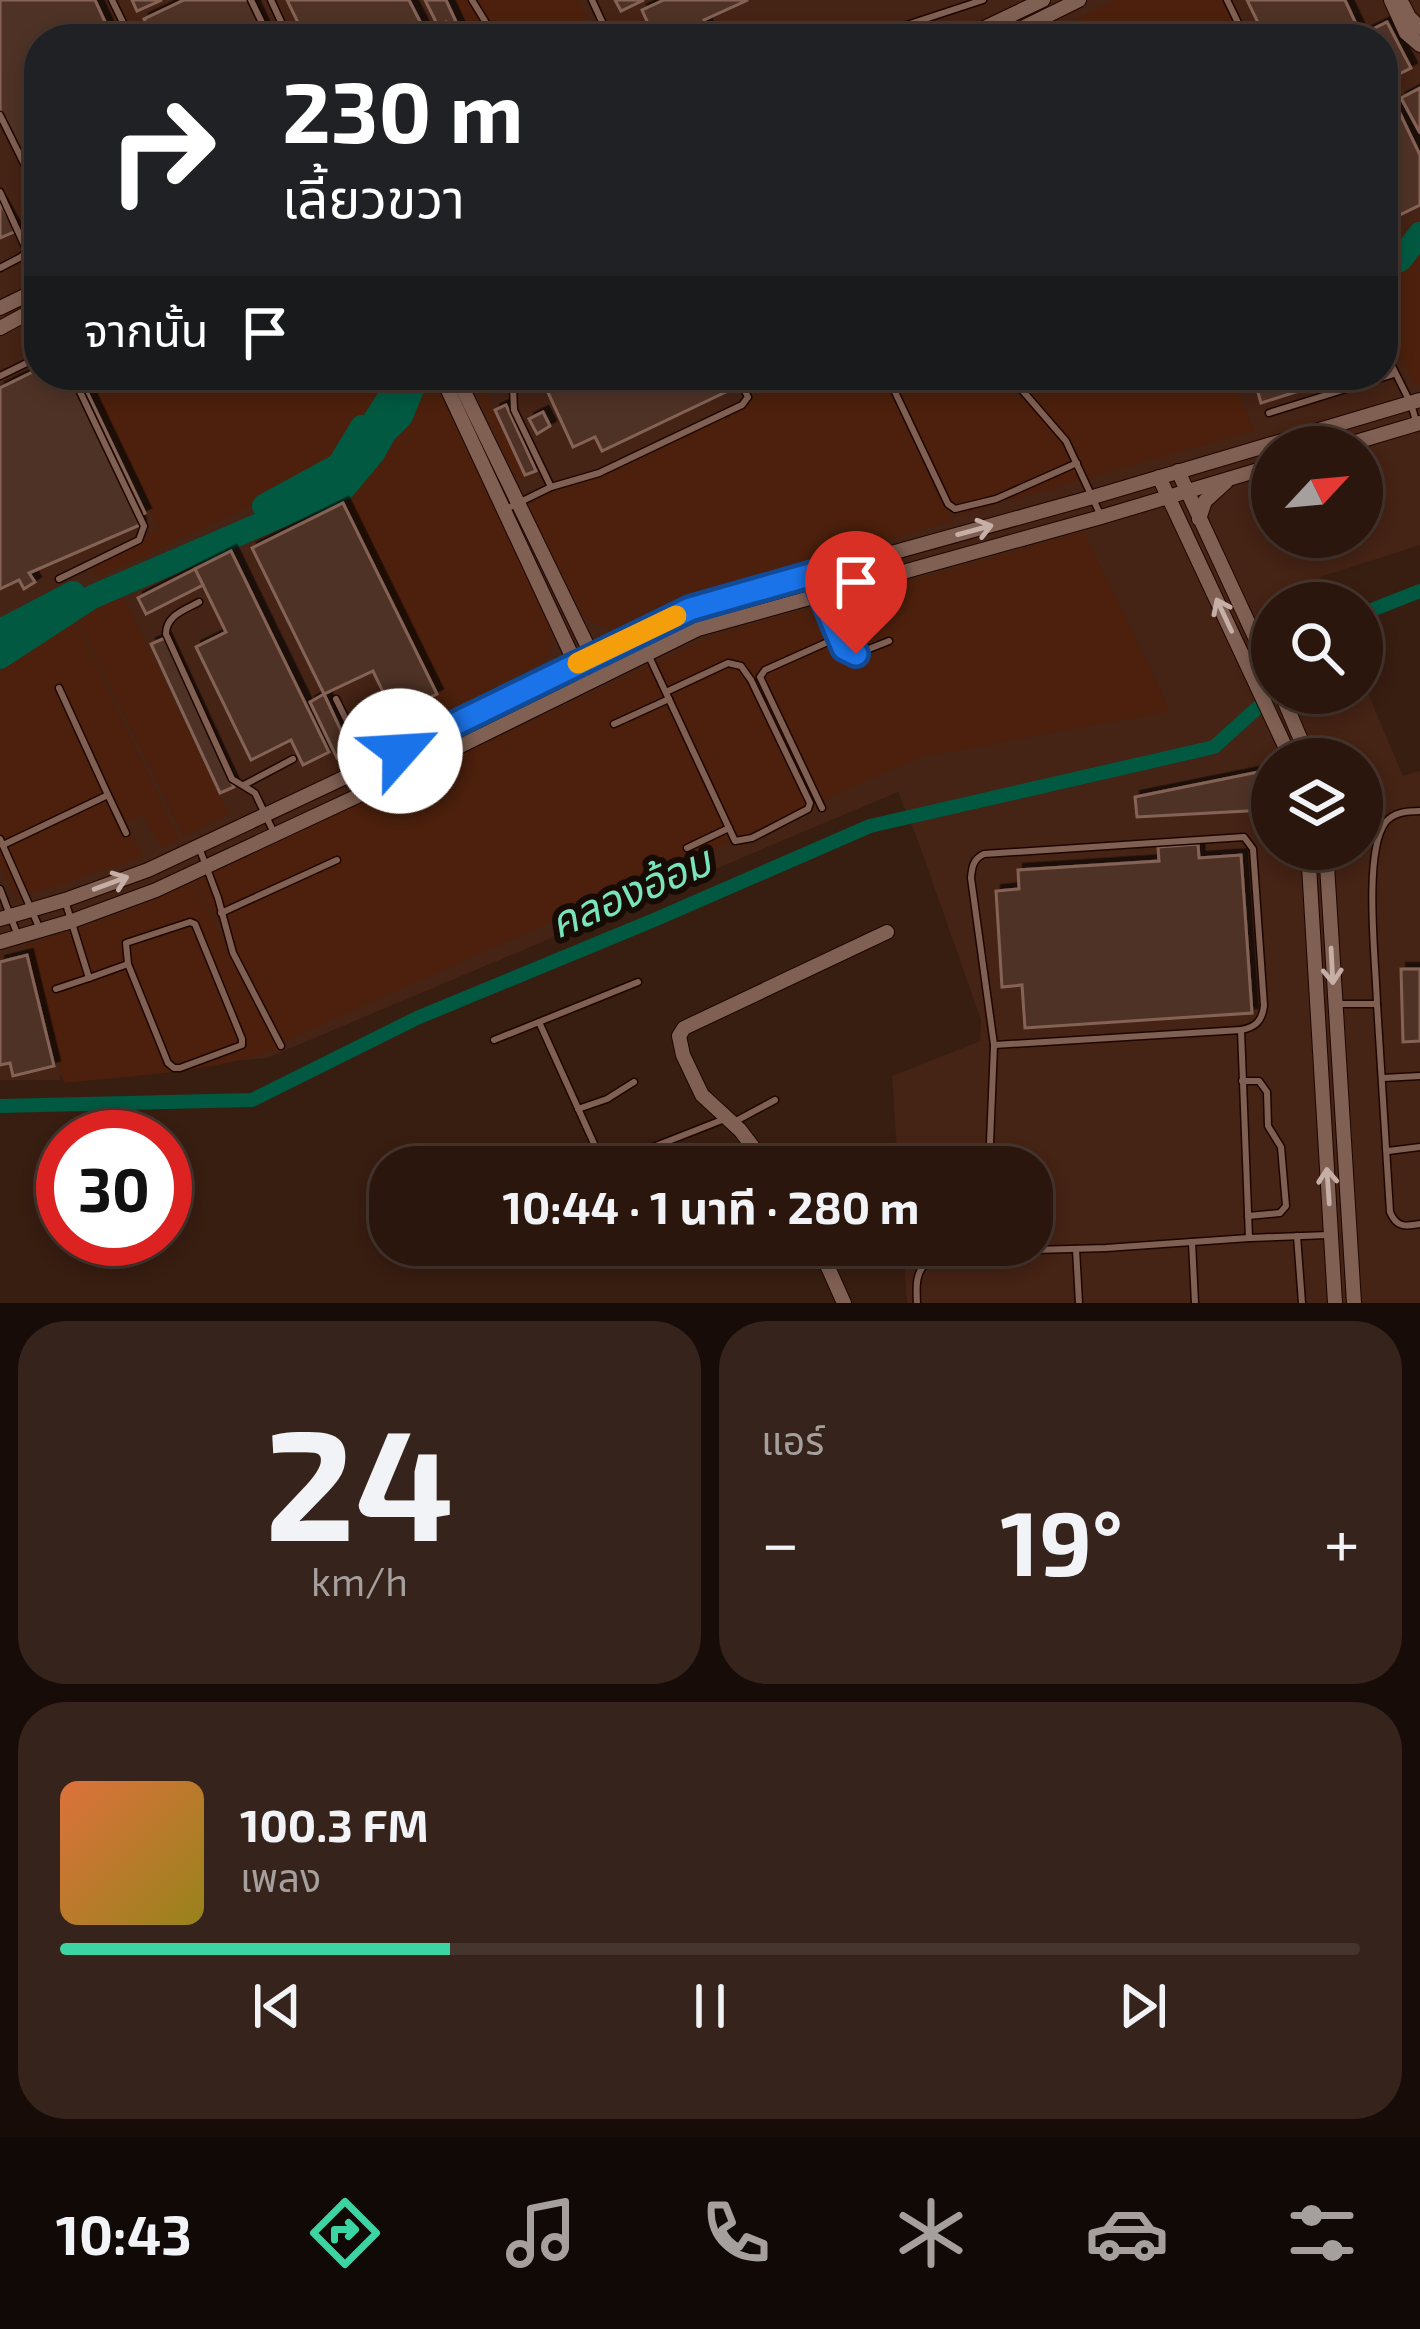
<!DOCTYPE html>
<html lang="th">
<meta charset="utf-8">
<style>
body{margin:0;font-family:"Exo 2","Noto Sans Thai",sans-serif;background:#36231b;color:#f1f3f6;height:100vh;display:flex;flex-direction:column;font-size:45px;white-space:nowrap}
*{box-sizing:border-box;margin:0}
p{font-size:39px;color:#a59f9d}
.icon{flex:none;width:66px;height:66px;fill:none;stroke:currentColor;stroke-width:2;stroke-linecap:round;stroke-linejoin:round}
.map{position:relative;height:1303px;overflow:hidden}
.panel{display:flex;flex-direction:column;gap:18px;padding:18px;background:#170c07;flex:1}
.panel>*{flex:none}
.top-card{position:absolute;left:24px;top:24px;width:1374px;height:366px;border-radius:48px;box-shadow:0 6px 18px #0003,0 0 0 3px #46352e;background:#202124;color:#fff;overflow:hidden}
.needle{width:78px;rotate:64deg}
.tools{position:absolute;left:1251px;top:426px;display:grid;gap:24px}
.tools a{display:grid;place-items:center;width:132px;height:132px;border-radius:50%;background:#2a160d;box-shadow:0 6px 18px #0003,0 0 0 3px #46352e;font-size:60px}
.speed{position:absolute;left:36px;top:1110px;display:flex;gap:24px;font-size:60px;font-weight:700;text-align:center}
.speed>*{display:grid;place-content:center;width:156px;height:156px;border-radius:50%;background:#2a160d;box-shadow:0 6px 18px #0003,0 0 0 3px #46352e;line-height:1}
.speed .limit{border:18px solid #d22;background:#fff;color:#111}
.pin{position:absolute;display:grid;place-items:center;width:102px;height:102px;color:#fff;margin:-123px -51px;border-radius:50% 50% 50% 0;rotate:-45deg;box-shadow:0 0 12px #0007}
.pin .icon{rotate:45deg}
.me{position:absolute;width:132px;margin:-66px;rotate:64deg;stroke-linejoin:round;filter:drop-shadow(0 0 9px #0008)}
.turn{display:flex;align-items:center;gap:42px;height:252px;padding:0 60px;font-size:54px}
.turn .icon{width:156px;height:156px;stroke-width:2.5}
.turn b{display:block;font-size:84px;line-height:102px}
.then{display:flex;align-items:center;height:114px;padding:0 60px;background:#0003;gap:24px;font-size:45px}
.big{font-size:90px;font-weight:700;line-height:1.1}
.panel .tile{flex:1;display:flex;flex-direction:column;justify-content:center;gap:18px;min-width:0;padding:0 42px;border-radius:48px;background:#36231b}
.panel .dial{align-items:center;gap:0}
.dial b{font-size:156px;line-height:1}
.song{display:flex;align-items:center;gap:36px}
.cover{width:144px;height:144px;border-radius:18px;background:linear-gradient(135deg,hsl(20 70% 55%),hsl(50 70% 35%))}
.played{height:12px;border-radius:6px;background:linear-gradient(90deg,#3dd4a3 30%,#46352e 30%)}
.keys{display:flex;justify-content:space-around;direction:ltr}
.heat{display:flex;justify-content:space-between;align-items:center;font-size:66px;direction:ltr}
.panel .tiles{flex:1;display:grid;gap:18px;grid-template-columns:1fr 1fr}
.tile:last-child{grid-column:span 2}
.trip{position:absolute;left:369px;top:1146px;width:684px;height:120px;border-radius:48px;background:#2a160d;box-shadow:0 6px 18px #0003,0 0 0 3px #46352e;font-weight:700;line-height:120px;text-align:center}
.dock{display:flex;height:192px;justify-content:space-around;align-items:center;background:#110905;color:#a59f9d}
.dock .icon{width:84px;height:84px}
.dock .on{color:#3dd4a3}
.dock b{font-size:54px;color:#f1f3f6}
.map>svg:first-child{display:block}
.built{fill:#452315;fill-rule:evenodd}
.green{fill:#4c200c}
.lines{fill:none;stroke-linecap:round;stroke-linejoin:round}
.canal{stroke:#005940;stroke-width:14}
.river{stroke:#005940;stroke-width:24}
.building{fill:#503327;stroke:#846456;stroke-width:3;filter:url(#shadow)}
.lane-casing{stroke:#1e0600;stroke-width:9}
.street-casing{stroke:#1e0600;stroke-width:16}
.lane{stroke:#806053;stroke-width:6}
.street{stroke:#806053;stroke-width:14}
.oneway{stroke:#c6afa6}
.route-casing{stroke:#114b97;stroke-width:30}
.route{stroke:#1a73e8;stroke-width:21}
.slow{stroke:#f59e0b;stroke-width:21}
.labels{text-anchor:middle;stroke-width:12;stroke-linejoin:round;paint-order:stroke}
.water-label{font-size:42px;font-style:italic;fill:#79e3bb;stroke:#170b06}
</style>
<div class="map">
<svg width="1420" height="1303" viewBox="0 0 1420 1303">
<defs>
<filter id="shadow"><feDropShadow dx="5.5" dy="-5.5" stdDeviation="0" flood-color="#0009"/></filter>
</defs>
<rect width="100%" height="100%" fill="#381d11"/>
<path class="built" d="M0,0H1420V545L1320,577L1330,603H1272V693H1362V679L1403,776L1420,771V1303H907L903,1245H1032V1167H898L892,1076L980,1041L981,1020L917,838L898,792L267,1058L60,1075V1080H0ZM39,39H1383V375H39ZM1272,447H1362V537H1272ZM1272,759H1362V849H1272Z"/>
<g class="green">
<path d="M454,0H578L597,39H473Z"/>
<path d="M1113,0H1223L1243,39H1045Z"/>
<path d="M1420,253V383L1415,386L1383,318V276L1411,264Z"/>
<path d="M86,375H393L339,465L101,576L89,568L54,576L159,529Z"/>
<path d="M419,375H431L550,622L552,640L549,656L538,664L444,714L344,497L356,474L373,453L385,432L401,416Z"/>
<path d="M469,375H476L525,478H516Z"/>
<path d="M747,375H883L953,521L689,595L627,624L611,628L597,625L582,614L528,506L535,500L756,396Z"/>
<path d="M887,375H1062L1076,384L1108,388L1138,375H1230L1254,430L956,516Z"/>
<path d="M1084,532L1170,711L920,757L284,1041L195,880L712,636Z"/>
<path d="M120,590L228,814L183,836L74,612Z"/>
<path d="M72,614L179,839L162,848L143,814L126,822L142,857L16,899L0,864V661Z"/>
<path d="M193,883L282,1047C214,1073 137,1075 64,1083L26,945L116,916Z"/>
</g>
<g class="lines">
<g class="canal">
<path d="M1362,617L1369,611L1420,591"/>
<path d="M0,1106L252,1100L417,1018L654,920L870,826L1214,747L1274,693"/>
</g>
<g class="river">
<path d="M1383,268L1400,260L1420,234"/>
<path d="M1083,375L1090,379L1116,375"/>
<path d="M360,443L404,375"/>
<path d="M264,506L339,465L362,427"/>
<path d="M0,631L73,593"/>
<path d="M0,657L92,597L343,489L373,453L385,432L401,416L418,375"/>
</g>
</g>
<g class="building">
<path d="M0,0H95L113,39H39V192L0,110Z"/>
<path d="M132,0H162L137,11Z"/>
<path d="M184,0H251L269,39H154L144,19Z"/>
<path d="M287,0H409L429,39H306Z"/>
<path d="M425,0H446L464,39H454L446,22L438,26Z"/>
<path d="M615,0H644L621,11Z"/>
<path d="M664,0H748L704,20L709,32L694,39H655L642,10Z"/>
<path d="M1247,0H1345L1363,39H1266Z"/>
<path d="M1387,22L1411,68L1385,81L1383,39H1363L1361,35Z"/>
<path d="M1383,78L1420,155V205L1383,223Z"/>
<path d="M1420,88V133L1401,98Z"/>
<path d="M0,202L16,231L0,238Z"/>
<path d="M39,369V375H79L145,513L137,517L140,525L29,573L35,582L24,589L19,580L0,589V388Z"/>
<path d="M728,375L734,388L602,451L595,437L573,447L545,386L567,375Z"/>
<path d="M1253,375H1322L1324,383L1261,403Z"/>
<path d="M506,405L536,471L525,475L495,410Z"/>
<path d="M543,412L550,426L537,434L529,419Z"/>
<path d="M343,503L437,694L394,715L373,671L324,694L252,548Z"/>
<path d="M231,551L329,752L303,765L291,740L251,760L196,647L226,632L195,569Z"/>
<path d="M195,569L203,585L146,614L138,598Z"/>
<path d="M165,638L234,787L220,793L151,644Z"/>
<path d="M324,694L351,752L337,758L310,702Z"/>
<path d="M1263,771L1265,810L1137,817L1135,797Z"/>
<path d="M1198,844L1199,858L1241,855L1252,1013L1025,1028L1022,985L1002,987L996,891L1019,889L1018,870L1159,861L1158,847Z"/>
<path d="M27,955L54,1066L13,1076L10,1063L0,1065V962Z"/>
<path d="M1401,969H1420V1041L1403,1042Z"/>
</g>
<g class="lines">
<g class="lane-casing">
<g id="lane">
<path d="M112,0L131,39"/>
<path d="M251,0L270,39"/>
<path d="M271,0L289,39"/>
<path d="M472,0L496,39"/>
<path d="M592,0L610,39"/>
<path d="M1227,0L1246,39"/>
<path d="M443,35L445,39"/>
<path d="M864,39L983,0"/>
<path d="M0,115L39,194"/>
<path d="M0,192L27,251L21,257L0,268"/>
<path d="M1383,348L1411,404L1416,421"/>
<path d="M526,375L513,387L514,410L551,487"/>
<path d="M887,375L948,504L955,509L996,499L1077,463"/>
<path d="M1009,375L1066,441L1100,514"/>
<path d="M0,376L39,357"/>
<path d="M1269,413L1394,374"/>
<path d="M504,510L551,487L599,473L742,405L748,397L737,375"/>
<path d="M814,577L839,637L765,670L760,677L822,808"/>
<path d="M59,579L139,540L144,526L72,375"/>
<path d="M199,602C185,610 166,615 166,634L232,779L255,793L275,835"/>
<path d="M640,637L735,841L752,838L808,809L810,803L751,680L741,666L728,663L666,692"/>
<path d="M839,637L844,648L856,654L889,641"/>
<path d="M336,699L379,786"/>
<path d="M614,724L669,699"/>
<path d="M244,785L293,759"/>
<path d="M108,795L126,833"/>
<path d="M0,839L39,927"/>
<path d="M3,845L108,795L59,688"/>
<path d="M687,848L729,828"/>
<path d="M200,850L218,898L233,953L281,1046"/>
<path d="M0,889L18,936"/>
<path d="M66,904L89,978L128,964L168,1063L174,1068H180L242,1045V1039L195,924L190,922L126,943L128,964"/>
<path d="M221,913L337,860"/>
<path d="M638,982L539,1022L600,1157L606,1162H615L722,1120"/>
<path d="M56,989L89,978"/>
<path d="M1339,1004H1377C1376,964 1363,854 1385,823C1393,812 1408,811 1420,811"/>
<path d="M1377,1004L1390,1212C1396,1227 1405,1227 1420,1224"/>
<path d="M494,1040L539,1022"/>
<path d="M994,1045L1241,1030L1249,1238L1328,1235"/>
<path d="M1383,1078L1420,1076"/>
<path d="M1242,1081H1259L1267,1092L1268,1126L1281,1147L1286,1206L1280,1213L1248,1216"/>
<path d="M578,1109L607,1099L634,1082"/>
<path d="M736,1121L775,1100"/>
<path d="M1388,1151L1420,1147"/>
<path d="M740,1167L759,1161"/>
<path d="M989,1167L994,1045L971,878C972,867 973,859 984,854L1244,837L1253,849L1264,1006C1262,1021 1256,1027 1241,1030"/>
<path d="M1297,1236L1302,1303"/>
<path d="M1192,1242L1195,1303"/>
<path d="M995,1245V1251L1106,1248L1249,1238"/>
<path d="M1076,1249L1079,1303"/>
<path d="M917,1303C916,1286 915,1270 930,1260L995,1251"/>
</g>
</g>
<g class="street-casing">
<g id="street">
<path d="M1391,0L1406,33L1420,45"/>
<path d="M1403,5L1409,17L1420,28"/>
<path d="M961,39L1043,0"/>
<path d="M1000,39L1079,0"/>
<path d="M0,308L39,289"/>
<path d="M0,328L39,307"/>
<path d="M441,375L585,684"/>
<path d="M456,375L602,676"/>
<path d="M1339,447L1420,423"/>
<path d="M1178,471L1272,674"/>
<path d="M1159,477L1291,759"/>
<path d="M1199,519L1205,501L1226,482"/>
<path d="M1281,693L1309,759"/>
<path d="M1308,849L1335,1303"/>
<path d="M1326,849L1354,1303"/>
<path d="M0,919L65,900L148,870L369,766L690,609L1093,497L1420,400"/>
<path d="M0,942L72,921L156,890L379,786L698,629L1101,517L1272,466"/>
<path d="M768,1167L740,1130L702,1095L683,1055L679,1036L684,1028L887,932"/>
<path d="M818,1245L844,1303"/>
</g>
</g>
<use href="#lane" class="lane"/>
<use href="#street" class="street"/>
</g>
<defs><path id="oneway-shaft" d="M-6 0H5M1.5-3L5.5 0L1.5 3" fill="none" stroke-width="1.6" stroke-linecap="round" stroke-linejoin="round" transform="scale(3)"/></defs>
<g class="oneway">
<use href="#oneway-shaft" transform="translate(975 530) rotate(-15)"/>
<use href="#oneway-shaft" transform="translate(1224 615) rotate(-115)"/>
<use href="#oneway-shaft" transform="translate(111 883) rotate(-20)"/>
<use href="#oneway-shaft" transform="translate(1332 966) rotate(87)"/>
<use href="#oneway-shaft" transform="translate(1328 1186) rotate(-94)"/>
</g>
<g class="lines">
<g class="route-casing">
<path id="route" d="M400,751L690,609L813,574L844,648L856,654"/>
</g>
<use href="#route" class="route"/>
<path class="slow" d="M578,663L676,616"/>
</g>
<g class="labels">
<g class="water-label">
<text transform="translate(630 892) rotate(-23)" y="15">คลองอ้อม</text>
</g>
</g>
</svg>
<div class="tools">
<a><svg class="needle" viewBox="-14 -14 28 28"><path d="M0-13l5 13h-10z" fill="#e53935"/><path d="M0 13l5-13h-10z" fill="#a59f9d"/></svg></a>
<a><svg class="icon" aria-label="search" viewBox="0 0 24 24"><circle cx="10" cy="10" r="6"/><path d="M15 15l6 6"/></svg></a>
<a><svg class="icon" aria-label="layers" viewBox="0 0 24 24"><path d="M12 4l9 5-9 5-9-5zM3 14l9 5 9-5"/></svg></a>
</div>
<div class="speed"><div class="limit">30</div></div>
<div class="pin" style="left:856px;top:654px;background:#d93025"><svg class="icon" aria-label="arrive" viewBox="0 0 24 24"><path d="M6 21V4h12l-3 4 3 4H6"/></svg></div>
<svg class="me" style="left:400px;top:751px" viewBox="-20 -20 40 40"><circle r="19" fill="#fff"/><path d="M0-13L10 11 0 6-10 11z" fill="#1a73e8"/></svg>
<div class="trip">10:44 · 1 นาที · 280 m</div>
<div class="top-card">
<div class="turn"><svg class="icon" aria-label="right" viewBox="0 0 24 24"><path d="M7 20v-9h11M14 6l5 5-5 5"/></svg><div><b>230 m</b>เลี้ยวขวา</div></div>
<div class="then">จากนั้น<svg class="icon" aria-label="arrive" viewBox="0 0 24 24"><path d="M6 21V4h12l-3 4 3 4H6"/></svg></div>
</div>
</div>
<section class="panel">
<div class="tiles">
<div class="tile dial"><b>24</b><p>km/h</p></div>
<div class="tile"><p>แอร์</p>
<div class="heat"><a>−</a><b class="big">19°</b><a>+</a></div>
</div>
<div class="tile">
<div class="song"><i class="cover"></i><div><b>100.3 FM</b><p>เพลง</p></div></div>
<div class="played"></div>
<div class="keys"><svg class="icon" aria-label="previous" viewBox="0 0 24 24"><path d="M18 5L8 12l10 7zM5 5v14"/></svg><svg class="icon" aria-label="pause" viewBox="0 0 24 24"><path d="M8 5v14M16 5v14"/></svg><svg class="icon" aria-label="next" viewBox="0 0 24 24"><path d="M6 5l10 7-10 7zM19 5v14"/></svg></div>
</div>
</div>
</section>
<nav class="dock">
<b>10:43</b>
<svg class="icon on" aria-label="directions" viewBox="0 0 24 24"><path d="M12 3l9 9-9 9-9-9zM9 14v-3h6M13 9l2 2-2 2"/></svg>
<svg class="icon" aria-label="music" viewBox="0 0 24 24"><path d="M9 18V5l10-2v13"/><circle cx="6" cy="18" r="3"/><circle cx="16" cy="16" r="3"/></svg>
<svg class="icon" aria-label="phone" viewBox="0 0 24 24"><path d="M5 4h4l2 5-3 2q2 4 5 5l2-3 5 2v4C11 20 4 13 5 4z"/></svg>
<svg class="icon" aria-label="climate" viewBox="0 0 24 24"><path d="M12 3v18M4 7l16 10M4 17L20 7"/></svg>
<svg class="icon" aria-label="car" viewBox="0 0 24 24"><path d="M5 17H2v-5l4-1 3-4h7l3 4 3 1v5h-3M9 17h6M6 11h13"/><circle cx="7" cy="17" r="2"/><circle cx="17" cy="17" r="2"/></svg>
<svg class="icon" aria-label="filters" viewBox="0 0 24 24"><path d="M4 7h16M4 17h16"/><circle cx="9" cy="7" r="2"/><circle cx="15" cy="17" r="2"/></svg>
</nav>
